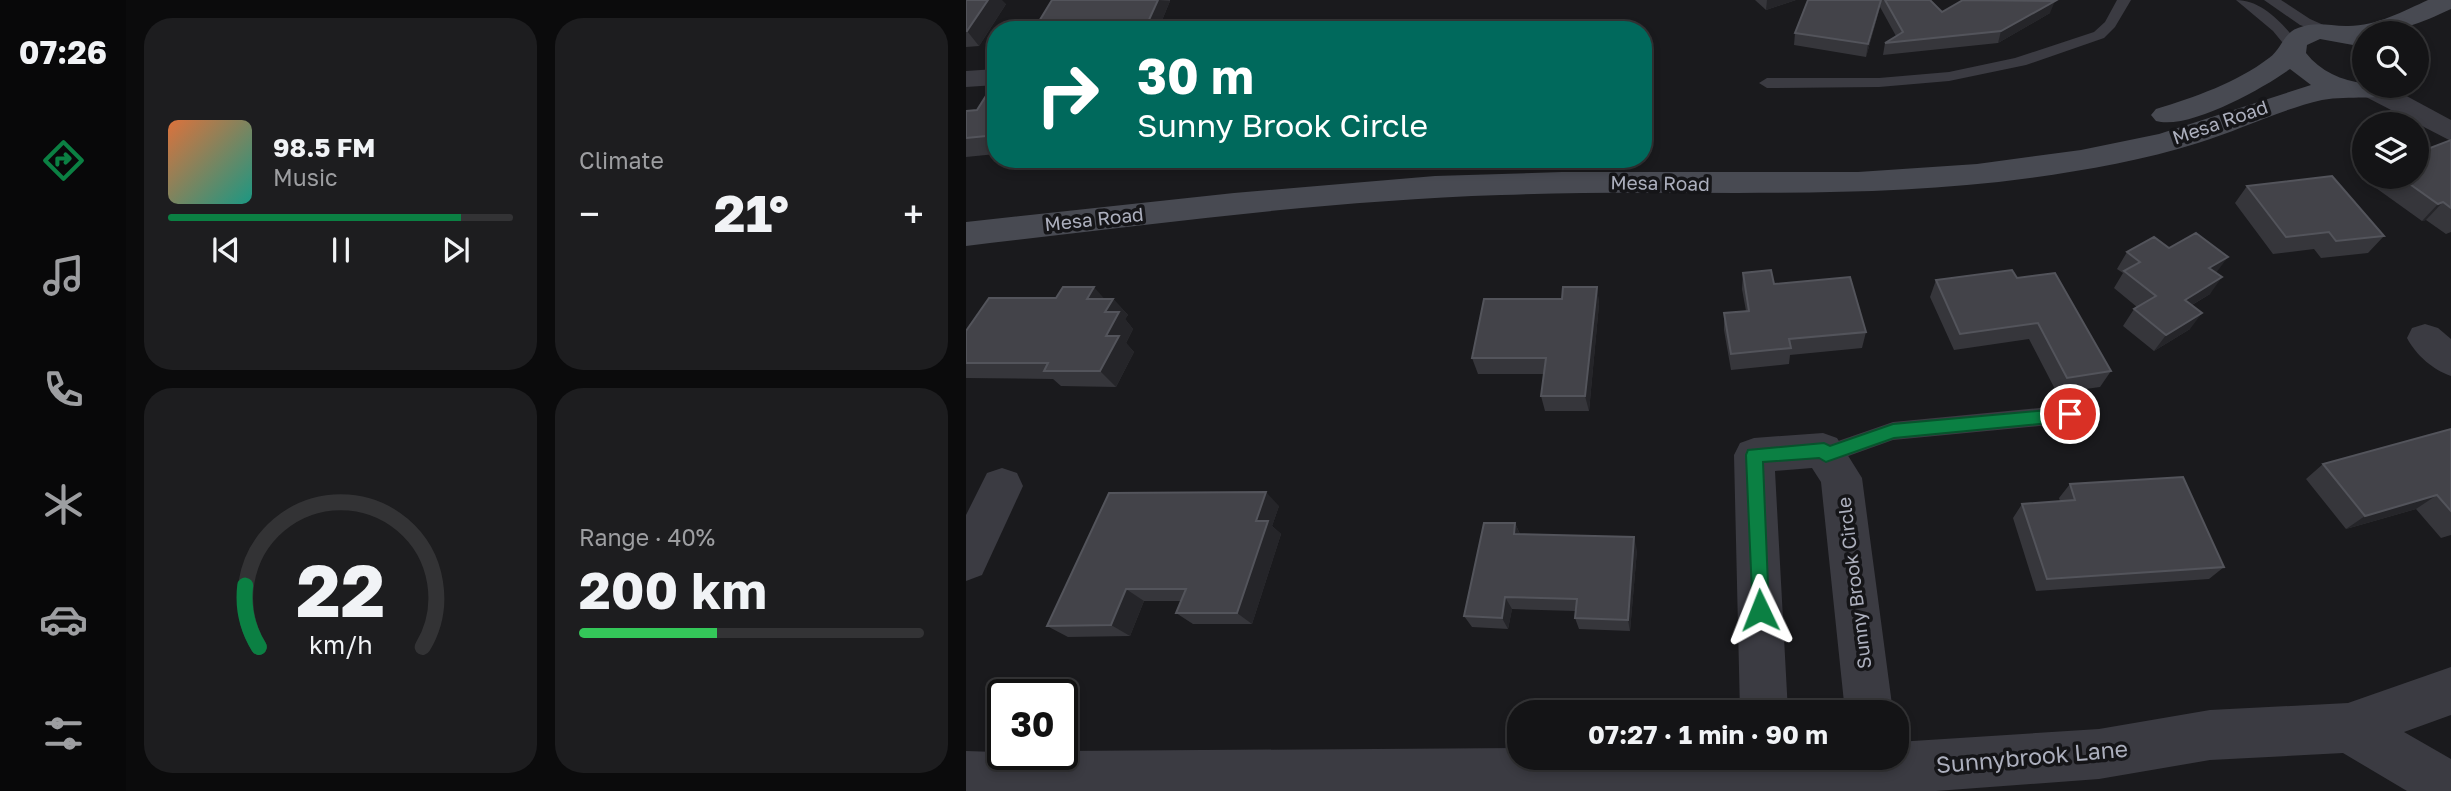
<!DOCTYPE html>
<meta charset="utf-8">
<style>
body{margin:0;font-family:"Golos Text",sans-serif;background:#1d1d1f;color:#f1f3f6;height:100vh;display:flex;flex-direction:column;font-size:26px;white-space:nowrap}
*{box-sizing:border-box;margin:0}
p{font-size:23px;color:#9d9ea1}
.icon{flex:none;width:38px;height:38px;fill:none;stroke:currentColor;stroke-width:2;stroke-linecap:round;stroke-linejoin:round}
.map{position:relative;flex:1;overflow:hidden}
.panel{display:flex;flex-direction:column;gap:18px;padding:18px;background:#0b0b0c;width:840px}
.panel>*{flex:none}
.banner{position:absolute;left:21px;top:21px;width:665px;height:147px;border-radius:28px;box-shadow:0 4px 10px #0003,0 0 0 2px #333335;background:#00695c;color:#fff;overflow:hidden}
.buttons{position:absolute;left:1386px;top:21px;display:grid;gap:14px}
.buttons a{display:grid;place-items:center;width:77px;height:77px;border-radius:50%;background:#141416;box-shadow:0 4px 10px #0003,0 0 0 2px #333335;font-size:35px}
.speed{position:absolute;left:21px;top:679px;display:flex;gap:14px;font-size:35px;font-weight:700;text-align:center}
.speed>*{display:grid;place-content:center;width:91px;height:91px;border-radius:50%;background:#141416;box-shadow:0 4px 10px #0003,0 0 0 2px #333335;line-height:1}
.speed .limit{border:4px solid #111;border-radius:10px;background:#fff;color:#111}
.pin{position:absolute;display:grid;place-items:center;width:60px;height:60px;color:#fff;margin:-30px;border:4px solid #fff;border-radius:50%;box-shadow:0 2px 7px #0007}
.me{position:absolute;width:77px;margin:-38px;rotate:358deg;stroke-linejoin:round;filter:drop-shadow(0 0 5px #0008)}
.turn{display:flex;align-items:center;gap:24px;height:147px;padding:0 35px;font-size:32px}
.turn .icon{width:91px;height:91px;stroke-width:2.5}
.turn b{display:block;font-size:49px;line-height:60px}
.big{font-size:52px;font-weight:700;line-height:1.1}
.panel .tile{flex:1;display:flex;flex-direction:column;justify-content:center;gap:10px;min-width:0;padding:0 24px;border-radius:28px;background:#1d1d1f}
.panel .dial{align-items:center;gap:0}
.dial svg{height:182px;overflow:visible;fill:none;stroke:#333335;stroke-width:7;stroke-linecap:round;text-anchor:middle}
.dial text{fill:#f1f3f6;stroke:none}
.song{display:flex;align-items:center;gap:21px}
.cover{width:84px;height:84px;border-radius:10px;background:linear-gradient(135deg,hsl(20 70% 55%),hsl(170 70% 35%))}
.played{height:7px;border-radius:4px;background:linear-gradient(90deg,#0b8043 85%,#333335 85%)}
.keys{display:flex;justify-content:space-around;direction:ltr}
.heat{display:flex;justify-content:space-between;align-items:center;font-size:38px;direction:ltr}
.charge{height:10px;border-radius:5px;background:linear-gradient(90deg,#34c759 40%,#333335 0)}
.panel .tiles{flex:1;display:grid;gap:18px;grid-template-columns:repeat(2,1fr)}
.trip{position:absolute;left:541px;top:700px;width:402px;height:70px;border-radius:28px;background:#141416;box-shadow:0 4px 10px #0003,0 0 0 2px #333335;font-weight:700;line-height:70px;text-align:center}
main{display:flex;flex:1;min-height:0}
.tabs{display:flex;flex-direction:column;width:126px;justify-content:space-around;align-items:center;background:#080809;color:#9d9ea1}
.tabs .icon{width:49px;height:49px}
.tabs .on{color:#0b8043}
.tabs b{font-size:32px;color:#f1f3f6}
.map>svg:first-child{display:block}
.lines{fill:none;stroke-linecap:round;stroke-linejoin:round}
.lane{fill:#3b3b42;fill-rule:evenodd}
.street{fill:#3b3b42;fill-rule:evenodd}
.secondary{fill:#484a52;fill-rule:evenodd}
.wall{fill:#36363b}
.shaded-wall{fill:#252529}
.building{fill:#434349;stroke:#53545b;stroke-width:2}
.route{fill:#0b8043;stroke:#07532c;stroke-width:2}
.labels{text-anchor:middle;stroke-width:7;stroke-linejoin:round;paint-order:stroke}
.street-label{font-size:19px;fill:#acafbd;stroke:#151518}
.near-street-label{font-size:23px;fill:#acafbd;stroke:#151518}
</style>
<main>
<nav class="tabs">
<b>07:26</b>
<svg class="icon on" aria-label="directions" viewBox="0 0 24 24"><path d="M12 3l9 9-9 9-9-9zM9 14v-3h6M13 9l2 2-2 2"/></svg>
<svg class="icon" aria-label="music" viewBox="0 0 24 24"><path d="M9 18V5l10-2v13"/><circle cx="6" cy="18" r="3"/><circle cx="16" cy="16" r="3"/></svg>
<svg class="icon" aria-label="phone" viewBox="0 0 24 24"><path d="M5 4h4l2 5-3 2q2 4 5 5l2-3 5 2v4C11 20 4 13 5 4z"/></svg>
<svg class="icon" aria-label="climate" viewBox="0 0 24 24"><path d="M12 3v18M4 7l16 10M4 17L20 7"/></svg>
<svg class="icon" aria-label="car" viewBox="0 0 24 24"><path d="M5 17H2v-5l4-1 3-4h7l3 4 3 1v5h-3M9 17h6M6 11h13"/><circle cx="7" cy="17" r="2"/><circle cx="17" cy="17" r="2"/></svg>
<svg class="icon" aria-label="filters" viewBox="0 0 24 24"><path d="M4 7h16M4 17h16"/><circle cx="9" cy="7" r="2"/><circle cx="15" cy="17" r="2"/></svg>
</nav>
<section class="panel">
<div class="tiles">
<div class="tile">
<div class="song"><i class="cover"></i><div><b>98.5 FM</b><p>Music</p></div></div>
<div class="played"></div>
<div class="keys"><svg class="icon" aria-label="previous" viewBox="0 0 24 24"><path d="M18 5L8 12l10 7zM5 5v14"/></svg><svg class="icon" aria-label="pause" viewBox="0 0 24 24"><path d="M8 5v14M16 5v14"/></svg><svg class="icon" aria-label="next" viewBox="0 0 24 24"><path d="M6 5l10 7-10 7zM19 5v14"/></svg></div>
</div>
<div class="tile"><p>Climate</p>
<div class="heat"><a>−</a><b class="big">21°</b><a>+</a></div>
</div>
<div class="tile dial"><svg viewBox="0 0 100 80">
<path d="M14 69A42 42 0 1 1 86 69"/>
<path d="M14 69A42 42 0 0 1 8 42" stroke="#0b8043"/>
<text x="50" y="56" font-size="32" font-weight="700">22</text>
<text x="50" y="72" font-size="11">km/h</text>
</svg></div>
<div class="tile"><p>Range · 40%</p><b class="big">200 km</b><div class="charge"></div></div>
</div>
</section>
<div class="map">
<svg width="1485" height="791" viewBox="0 0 1485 791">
<rect width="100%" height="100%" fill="#1a1a1d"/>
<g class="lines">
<g class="lane">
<path d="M1151,0H1165L1149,27L1138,38L1060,65L983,81L913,87L801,88L793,83L801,78H913L983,72L1049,58L1128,32L1139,22Z"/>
<path d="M1270,0C1296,0 1318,24 1333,45L1331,48H1321L1307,31Z"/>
<path d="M1298,0H1315L1344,19L1371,31L1364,35L1334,25Z"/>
<path d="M1104,405L1112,408L1115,414L1112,420L1104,423L927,440L860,464L852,462L849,455L852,448L927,422Z"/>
</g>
<g class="street">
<path d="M384,21L393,23L397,29L370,30L375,23Z"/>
<path d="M30,69V85L0,87V71Z"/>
<path d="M1399,86H1422L1485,120V141L1400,97L1396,91Z"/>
<path d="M1459,324L1472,328L1485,339V376C1467,370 1450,355 1441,338L1446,328Z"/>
<path d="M857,433L871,438L896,478L927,712H879L855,482L846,468L809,471L822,712H774L768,455L774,443L788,438Z"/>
<path d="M36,468L51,473L57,486L16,575L0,581V515L21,473Z"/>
<path d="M1485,667V715L1438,732L1485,759V791H1441L1377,753L1244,760L1133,779L970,791H0V751L96,754V751L553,748V758H931V742L1133,729L1244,710L1382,703Z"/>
</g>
<path class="secondary" d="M1462,0H1485V9C1455,23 1431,33 1398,33V47L1354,39L1341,45L1340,53C1354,71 1376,81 1398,83V86H1444L1440,92C1411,101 1385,95 1356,100C1313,110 1274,130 1232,143C1178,160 1121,170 1064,178C888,202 712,188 535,195C356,201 178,225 0,246V222L268,193L469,176L596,172H892L1011,164L1115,150L1193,134L1345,85L1324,69C1296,89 1223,130 1190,121L1185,115L1190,109C1229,97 1270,83 1303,58C1316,49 1317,33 1332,28C1349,21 1363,26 1380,26C1408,27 1438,11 1462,0Z"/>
</g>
<g class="wall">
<path d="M0,0L40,4L13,46L0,47Z"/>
<path d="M86,0H204V1L192,30H75L76,28L72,23Z"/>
<path d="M789,0H830L800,10Z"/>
<path d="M842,0H964L976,12L1084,13L1032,43L917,55L919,43L930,36L914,7L900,57L828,45L829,33Z"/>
<path d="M30,87V154L0,157V111L11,110Z"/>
<path d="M1485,140V232L1480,234L1460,220L1456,221L1403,183L1408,177H1451Z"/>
<path d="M1281,186L1418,236L1402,253L1355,258L1348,249L1307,254L1269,203Z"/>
<path d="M1203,248L1250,273L1244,294L1226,305L1224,329L1188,351L1157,326L1168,309L1171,307L1148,288L1157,273L1151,269L1161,252Z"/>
<path d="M777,273L808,284L900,332L896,348L824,355L823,364L765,370L758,330V313L780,311L776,289Z"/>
<path d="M1051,278L1145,371L1134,387L1091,393L1063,339L988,350L964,297L970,280Z"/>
<path d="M631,287L633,304L623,411H579L575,396L578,374H512L506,358L596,299Z"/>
<path d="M138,299H147L162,315L159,319L167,329L160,343L168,352L150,387L95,386L87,379L0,378V331Z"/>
<path d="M1485,429V535L1475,538L1450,509L1380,529L1340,479L1357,464Z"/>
<path d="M1104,484L1258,567L1243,579L1070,591L1047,518L1056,504L1094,501L1093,498Z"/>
<path d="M313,506L306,526L315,534L286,624H227L210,613L215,601H178L164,636L102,637L81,626Z"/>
<path d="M549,523L554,534L671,550L664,631L613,629L609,618V611L546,609L542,629L506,627L498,616Z"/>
</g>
<g class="shaded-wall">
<path d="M22,0H36L40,4L13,46L1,31Z"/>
<path d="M192,0L204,1L192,30H186L182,22Z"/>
<path d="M801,0H830L800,10Z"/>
<path d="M915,0L914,7L900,57L902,44Z"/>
<path d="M1089,1L1084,13L1032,43L1035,31Z"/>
<path d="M1477,202L1460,220L1456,221L1472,204Z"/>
<path d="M1262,257L1250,273L1243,268Z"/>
<path d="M1256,277L1244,294L1207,316L1219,300Z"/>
<path d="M128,287L143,304L121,299Z"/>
<path d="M631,287L633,304L623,411L619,396Z"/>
<path d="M147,299L162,315L159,319L167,329L160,343L168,352L150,387L134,371L140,336L139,312Z"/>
<path d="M1236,313L1224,329L1188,351L1200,335Z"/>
<path d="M300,492L313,506L306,526L315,534L286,624L271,613L290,521Z"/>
<path d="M1471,495L1450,509L1380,529L1399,516Z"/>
<path d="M549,523L555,537L548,534Z"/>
<path d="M668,537L671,550L664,631L662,620Z"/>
<path d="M160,589L178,601L164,636L145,625Z"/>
<path d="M539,597L546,609L542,629L536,618Z"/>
</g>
<g class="building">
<path d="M0,0H22L1,31H0Z"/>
<path d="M86,0H192L182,22L155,24L153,30H75L79,22L72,23Z"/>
<path d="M842,0H915L902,44L829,33Z"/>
<path d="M919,0H964L976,12L997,0L1089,1L1035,31L919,43L937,32Z"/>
<path d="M30,87V135L0,138V111L11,110L25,88Z"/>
<path d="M1485,140V208L1477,202L1472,204L1434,177H1451V153Z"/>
<path d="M1366,176L1418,236L1370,241L1363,232L1320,237L1281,186Z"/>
<path d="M1230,233L1262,257L1243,268L1256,277L1219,300L1236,313L1200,335L1168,309L1190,296L1158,271L1174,262L1161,252L1188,237L1203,248Z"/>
<path d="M805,270L808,284L884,277L900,332L823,339L825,348L765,354L758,313L783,311L777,273Z"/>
<path d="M1046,270L1051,278L1089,273L1145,371L1101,378L1072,323L994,334L970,280Z"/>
<path d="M97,287H128L121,299H147L139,312H153L140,336H153L134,371H78L82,363H0V331L23,298H90Z"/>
<path d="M597,287H631L619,396H575L580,358H506L518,299H596Z"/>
<path d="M1485,429V511L1471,495L1399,516L1357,464Z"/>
<path d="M1217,477L1258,567L1081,579L1056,504L1109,500L1104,484Z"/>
<path d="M300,492L290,521H302L271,613H210L220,589H160L145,625L81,626L143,493Z"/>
<path d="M518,523H549L548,534L668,537L662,620L609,618L611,599L539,597L536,618L498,616Z"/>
</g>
<path class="route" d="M1104,408L1112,414L1104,421L928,438L860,462L853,458L797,462L803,610L801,616L794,619L787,616L780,455L782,450L858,443L864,446L927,424Z"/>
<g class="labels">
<g class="street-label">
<text transform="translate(1254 122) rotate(-19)" y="7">Mesa Road</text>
<text transform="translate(694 183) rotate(1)" y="7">Mesa Road</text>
<text transform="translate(128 219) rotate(-6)" y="7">Mesa Road</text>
<text transform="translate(888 583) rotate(-97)" y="7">Sunny Brook Circle</text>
</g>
<g class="near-street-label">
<text transform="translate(1066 757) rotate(-5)" y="8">Sunnybrook Lane</text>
</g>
</g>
</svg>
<div class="buttons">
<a><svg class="icon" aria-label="search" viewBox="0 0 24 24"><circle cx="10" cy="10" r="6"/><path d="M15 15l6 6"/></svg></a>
<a><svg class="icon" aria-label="layers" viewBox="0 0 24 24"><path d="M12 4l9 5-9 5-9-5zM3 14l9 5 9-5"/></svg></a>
</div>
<div class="speed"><div class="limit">30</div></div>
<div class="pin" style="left:1104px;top:414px;background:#d93025"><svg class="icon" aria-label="arrive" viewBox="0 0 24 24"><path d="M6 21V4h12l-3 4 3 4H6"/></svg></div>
<svg class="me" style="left:794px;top:610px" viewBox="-20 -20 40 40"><path d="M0-17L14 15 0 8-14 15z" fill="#0b8043" stroke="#fff" stroke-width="4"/></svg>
<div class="trip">07:27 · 1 min · 90 m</div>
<div class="banner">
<div class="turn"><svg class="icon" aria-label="right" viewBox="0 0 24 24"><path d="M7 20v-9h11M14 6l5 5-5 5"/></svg><div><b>30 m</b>Sunny Brook Circle</div></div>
</div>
</div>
</main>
